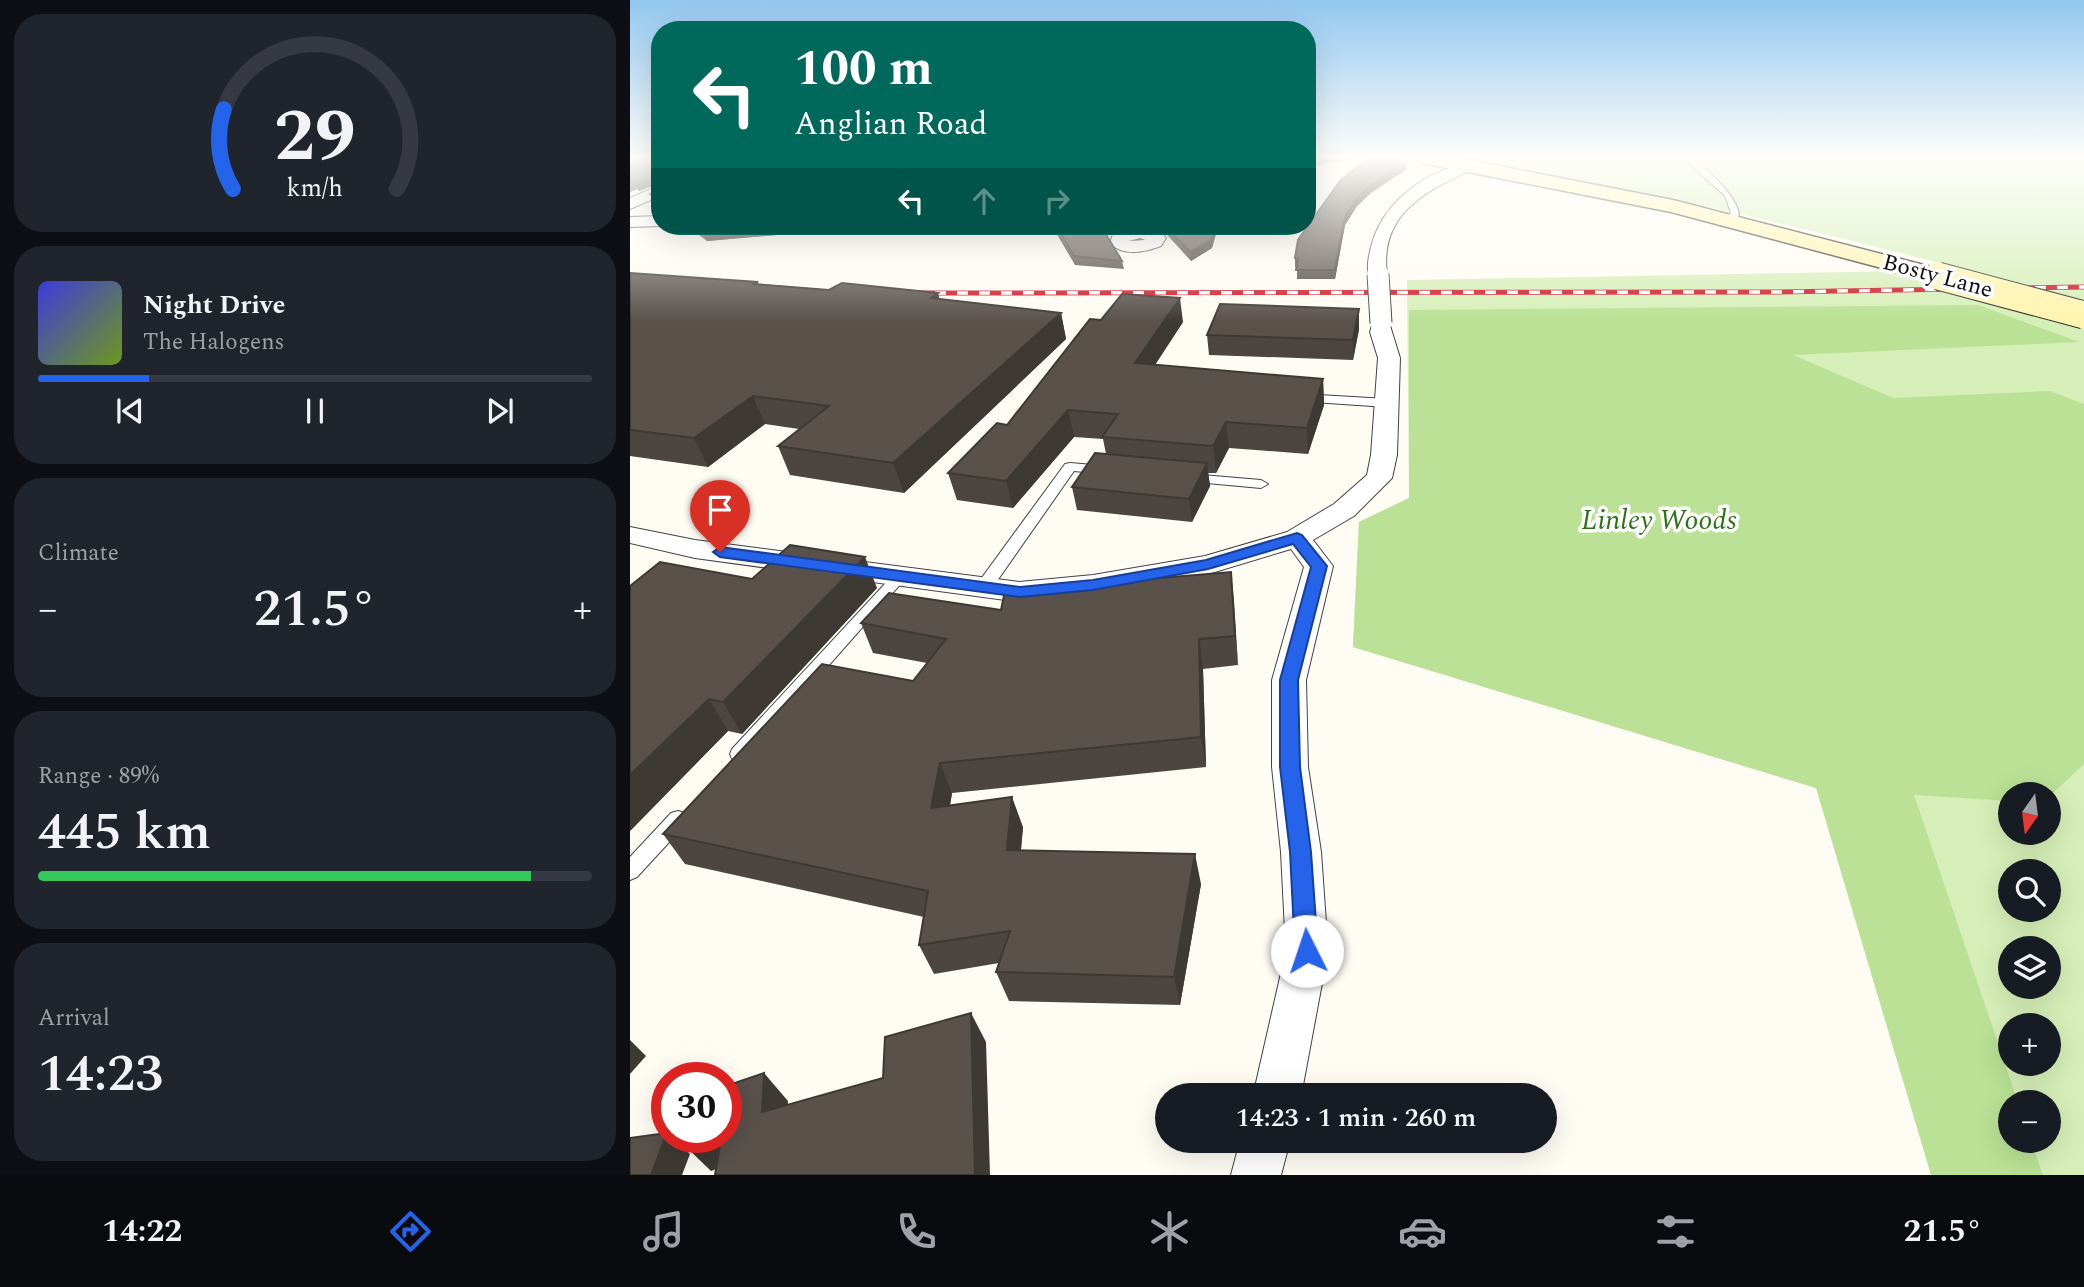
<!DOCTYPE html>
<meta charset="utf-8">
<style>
body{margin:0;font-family:Spectral,serif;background:#20242c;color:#f1f3f6;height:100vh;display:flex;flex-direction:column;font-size:26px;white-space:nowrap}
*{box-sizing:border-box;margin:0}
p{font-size:23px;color:#9ea1a6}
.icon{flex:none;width:38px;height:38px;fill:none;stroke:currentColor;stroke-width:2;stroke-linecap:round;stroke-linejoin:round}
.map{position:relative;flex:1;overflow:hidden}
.details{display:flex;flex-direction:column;gap:14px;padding:14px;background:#0d0f14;width:630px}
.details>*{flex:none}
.guide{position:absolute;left:21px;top:21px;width:665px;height:214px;border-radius:28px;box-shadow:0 7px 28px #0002;background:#00695c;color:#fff;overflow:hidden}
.needle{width:46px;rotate:194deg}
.tools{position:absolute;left:1368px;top:782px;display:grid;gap:14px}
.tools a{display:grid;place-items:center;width:63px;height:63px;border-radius:50%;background:#171b24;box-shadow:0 7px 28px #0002;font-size:35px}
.speed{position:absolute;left:21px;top:1062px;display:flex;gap:14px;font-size:35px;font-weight:700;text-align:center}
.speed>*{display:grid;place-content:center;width:91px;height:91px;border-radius:50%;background:#171b24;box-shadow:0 7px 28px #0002;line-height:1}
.speed .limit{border:10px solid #d22;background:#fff;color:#111}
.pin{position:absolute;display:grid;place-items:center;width:60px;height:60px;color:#fff;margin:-72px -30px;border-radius:50% 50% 50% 0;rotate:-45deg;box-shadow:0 0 7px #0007}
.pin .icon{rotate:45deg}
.me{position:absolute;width:77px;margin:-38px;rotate:356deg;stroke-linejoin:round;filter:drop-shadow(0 0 5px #0008)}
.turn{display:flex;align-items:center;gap:24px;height:147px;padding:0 28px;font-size:32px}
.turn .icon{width:91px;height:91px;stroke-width:2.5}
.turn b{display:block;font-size:49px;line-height:60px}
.lanes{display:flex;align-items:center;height:66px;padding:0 28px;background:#0003;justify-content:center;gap:35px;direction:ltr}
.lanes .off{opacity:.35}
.big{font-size:52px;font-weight:600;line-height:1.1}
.details .widget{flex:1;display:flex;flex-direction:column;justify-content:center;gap:10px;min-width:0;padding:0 24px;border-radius:28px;background:#20242c}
.details .dial{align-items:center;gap:0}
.dial svg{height:182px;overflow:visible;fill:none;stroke:#363941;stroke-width:7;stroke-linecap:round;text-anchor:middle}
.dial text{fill:#f1f3f6;stroke:none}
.song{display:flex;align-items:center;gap:21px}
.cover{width:84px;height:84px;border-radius:10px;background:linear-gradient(135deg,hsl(240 70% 55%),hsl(80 70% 35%))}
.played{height:7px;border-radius:4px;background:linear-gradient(90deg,#2563eb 20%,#363941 20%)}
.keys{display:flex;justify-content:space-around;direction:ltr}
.heat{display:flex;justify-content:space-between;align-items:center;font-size:38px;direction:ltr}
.charge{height:10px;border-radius:5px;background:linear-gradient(90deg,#34c759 89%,#363941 0)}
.trip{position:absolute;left:525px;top:1083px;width:402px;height:70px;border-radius:35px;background:#171b24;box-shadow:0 7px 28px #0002;font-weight:600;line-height:70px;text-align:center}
.dock{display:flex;height:112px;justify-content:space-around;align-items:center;background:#090b0e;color:#9ea1a6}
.dock .icon{width:49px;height:49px}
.dock .active{color:#2563eb}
.dock b{font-size:32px;color:#f1f3f6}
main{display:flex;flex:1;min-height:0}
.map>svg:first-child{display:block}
.green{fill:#d6efb8;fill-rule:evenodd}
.forest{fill:#bae195}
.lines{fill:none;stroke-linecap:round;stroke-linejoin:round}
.service-casing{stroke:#434343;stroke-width:2}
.minor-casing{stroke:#434343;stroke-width:2}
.secondary-casing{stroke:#323232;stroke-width:3}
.service{fill:#fff;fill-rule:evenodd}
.minor{fill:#fff;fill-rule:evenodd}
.secondary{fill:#fff4af;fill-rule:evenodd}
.rail-casing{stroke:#d11826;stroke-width:5}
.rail{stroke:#fff;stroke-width:3.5;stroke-dasharray:11;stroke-linecap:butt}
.minor-bridge-casing{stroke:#434343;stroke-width:23;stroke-linecap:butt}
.secondary-bridge-casing{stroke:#323232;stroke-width:29;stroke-linecap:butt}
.minor-bridge{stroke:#fff;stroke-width:21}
.secondary-bridge{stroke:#fff4af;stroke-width:27}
.wall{fill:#4d4640}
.shaded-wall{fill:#3f3934}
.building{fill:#5a514b;stroke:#3f3934;stroke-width:2}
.route{fill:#2563eb;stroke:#184099;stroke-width:2}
.labels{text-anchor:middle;stroke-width:7;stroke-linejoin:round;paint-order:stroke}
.far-street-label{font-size:23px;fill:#101010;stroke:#fff}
.park-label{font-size:28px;font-style:italic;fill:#2d7118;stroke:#fff}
</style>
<main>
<section class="details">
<div class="widget dial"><svg viewBox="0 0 100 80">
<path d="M14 69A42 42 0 1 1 86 69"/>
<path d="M14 69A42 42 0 0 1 10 34" stroke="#2563eb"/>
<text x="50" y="56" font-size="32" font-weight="700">29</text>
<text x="50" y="72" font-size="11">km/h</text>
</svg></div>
<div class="widget">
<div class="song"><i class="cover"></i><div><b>Night Drive</b><p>The Halogens</p></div></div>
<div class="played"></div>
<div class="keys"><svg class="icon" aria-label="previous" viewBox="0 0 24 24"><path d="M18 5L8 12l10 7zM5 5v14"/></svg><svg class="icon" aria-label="pause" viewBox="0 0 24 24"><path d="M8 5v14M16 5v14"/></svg><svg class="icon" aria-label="next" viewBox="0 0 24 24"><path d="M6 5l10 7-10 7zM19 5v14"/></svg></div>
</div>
<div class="widget"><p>Climate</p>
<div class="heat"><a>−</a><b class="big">21.5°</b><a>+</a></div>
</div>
<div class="widget"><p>Range · 89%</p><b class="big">445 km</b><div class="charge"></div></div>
<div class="widget"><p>Arrival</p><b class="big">14:23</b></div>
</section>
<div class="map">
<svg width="1454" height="1175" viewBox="0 0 1454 1175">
<rect width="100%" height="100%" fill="#fffcf4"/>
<g class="green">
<path d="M820,157H1454V303C1301,259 1147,220 991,189C934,177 876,172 820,157Z"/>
<path d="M1275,271L1454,323V1175H1413L1401,1141H1419V1102H1388L1283,795L1186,788L723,647L729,522L779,498L777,280ZM1381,794H1419V833H1381ZM1381,872H1419V910H1381ZM1381,948H1419V987H1381ZM1381,1026H1419V1064H1381Z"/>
</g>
<path class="forest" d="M1348,305L1449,342L1163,355L1263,398L1420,391L1454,404V764L1419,797V794H1381V801L1284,795L1388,1102H1381V1141H1401L1413,1175H1301L1186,788L723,647L729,522L779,498V310Z"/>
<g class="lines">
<g class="service-casing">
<g id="service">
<path d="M1052,157C1068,157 1110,197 1109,216L1101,221H1095V217L1101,213L1095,196Z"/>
<path d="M672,394L757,399L763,403L757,407L668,401V395Z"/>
<path d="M440,463L475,466L482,470L475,474L444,471L360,591H348L346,587L348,583L435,464Z"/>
<path d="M560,474L631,480L638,484L631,488L555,481L553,478Z"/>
<path d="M270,571L278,576L275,579L116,759L109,761L102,759L100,754L102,749L265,573Z"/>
<path d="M48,811L55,813L58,819L55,825L7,877L0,880V857L41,813Z"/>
</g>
</g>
<g class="minor-casing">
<g id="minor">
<path d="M836,163L843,167L841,170C796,191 749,214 757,274L748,280L741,278C736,270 738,261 740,251C750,204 791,174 836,163Z"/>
<path d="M30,185V196L0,209V198Z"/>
<path d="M30,216L31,226L0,227V217Z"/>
<path d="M511,228L533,234L536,238L531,246C515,252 493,257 480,243L483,234ZM510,238L515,240L499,241Z"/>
<path d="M751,317L758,319L770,358L767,455L762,478L724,516L683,540L703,566L676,680L678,767L691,852L698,951L671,1096H623L656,951L651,852L642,767V680L674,567L661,549L578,574L463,595L389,602L65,558L0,543V527L65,540L389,582L463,575L575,556L657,532L704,504L737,475L741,455L748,358L740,332L744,319Z"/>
<path d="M610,1141H660L651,1175H601Z"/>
</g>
</g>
<g class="secondary-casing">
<path id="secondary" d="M783,157H823L1043,200L1317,271L1320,276L1317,281L1308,283L1041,212L792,163Z"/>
</g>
<use href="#service" class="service"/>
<use href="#minor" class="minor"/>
<use href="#secondary" class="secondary"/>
<g class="rail-casing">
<path id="rail" d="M283,293L1147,292L1454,287"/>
</g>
<use href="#rail" class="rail"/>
<g class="minor-bridge-casing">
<path id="minor-bridge" d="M748,274L751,323"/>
</g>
<g class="secondary-bridge-casing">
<path id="secondary-bridge" d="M1308,276L1454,315"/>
</g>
<use href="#minor-bridge" class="minor-bridge"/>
<use href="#secondary-bridge" class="secondary-bridge"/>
</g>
<g class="wall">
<path d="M0,157H30V206L24,202L20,194L29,188L28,183L9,191L7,189L0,192Z"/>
<path d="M777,162V169L742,192L727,206L715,225L705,279H667V267H665V258L668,240Z"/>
<path d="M57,226H251L77,241Z"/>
<path d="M422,226H471L492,261L494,269L445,265Z"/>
<path d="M529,226H587V230L582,248L561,261Z"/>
<path d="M0,273L310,299L431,313L436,339L274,493L160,475L148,446L169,429L135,424L78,467L0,456Z"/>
<path d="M471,320L553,322L525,365L693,379L694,405L678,454L599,448L586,473H578L580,486L562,522L447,510L442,487L476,454L473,439L444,437L383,508L327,500L318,473L377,425Z"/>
<path d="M729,329L723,360L579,355L577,335Z"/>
<path d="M601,572L608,665L573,669L576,767L322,793L320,806L393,827L391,850L571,884L550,1005L379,1001L366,972L369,963L304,974L289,945L294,917L55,864L33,834L283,681L297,663L243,653L231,623L371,610Z"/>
<path d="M122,579L247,588L112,734L98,731L0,831Z"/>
</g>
<g class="shaded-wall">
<path d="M691,157H733L677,167V160Z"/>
<path d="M777,162V169L742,192L727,206L715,225L705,279V270L715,217L727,198L742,184Z"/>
<path d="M27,175L30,183L9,191L6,183Z"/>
<path d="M3,182L7,189L0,192V183Z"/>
<path d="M150,226H251L77,241L73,232Z"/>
<path d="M585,226H587V230L582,248L561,261L560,252Z"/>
<path d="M308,293L315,318L301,298Z"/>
<path d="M550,298L553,322L509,389L505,363Z"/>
<path d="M729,309V329L723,360V340Z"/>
<path d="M431,313L436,339L274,493L263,463Z"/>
<path d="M693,379L694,405L678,454L677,428Z"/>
<path d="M123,396L135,424L78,467L64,438Z"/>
<path d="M438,410L444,437L383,508L376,481Z"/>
<path d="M596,422L599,448L586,473L583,446Z"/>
<path d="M577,463L580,486L562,522L559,499Z"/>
<path d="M235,557L247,588L112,734L93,702Z"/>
<path d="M601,572L604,601L608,665L605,636Z"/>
<path d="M569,639L573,669L576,767L571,737Z"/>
<path d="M79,699L98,731L0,831V775Z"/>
<path d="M310,763L322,793L314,838L301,808Z"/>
<path d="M382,797L393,827L388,880L377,850Z"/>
<path d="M565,854L571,884L550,1005L544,977Z"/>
<path d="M341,1013L356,1042L360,1175H345Z"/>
<path d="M0,1040L16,1056L0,1074Z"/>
<path d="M134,1073L158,1101L156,1140L132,1112Z"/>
<path d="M37,1133V1138H42L60,1154L52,1175H21Z"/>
<path d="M71,1138H96L119,1157L81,1171L53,1144Z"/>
</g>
<g class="building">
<path d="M0,157H30V201L20,194L29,188L27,175L6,183L3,182L0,183Z"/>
<path d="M677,157H691L677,160Z"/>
<path d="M739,157H763L777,162L742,184L727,198L715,217L705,270H666L668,258H665L668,240L710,181Z"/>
<path d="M65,226H150L73,232Z"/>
<path d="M426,226H471L492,261L444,256Z"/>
<path d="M535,226H585L581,240L560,252Z"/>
<path d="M0,273L128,282L123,284L199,290L212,283L308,293L301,298L431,313L263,463L148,446L199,406L123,396L64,438L0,430Z"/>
<path d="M492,294L550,298L505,363L693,379L677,428L596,422L583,446L472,437L488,414L438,410L376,481L318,473L367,423L377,425L460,319L471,320Z"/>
<path d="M590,304L729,309L723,340L577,335Z"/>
<path d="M465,453L577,463L559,499L442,487Z"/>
<path d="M160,545L235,557L93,702L79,699L0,775V586L30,562L122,579Z"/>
<path d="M601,572L605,636L569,639L571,737L310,763L301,808L382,797L377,850L565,854L544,977L366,972L380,931L289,945L298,891L33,834L192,664L283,681L316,639L231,623L259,593L371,610L375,591Z"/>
<path d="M341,1013L345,1175H85L91,1138H96V1086L134,1073L132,1112L253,1078L255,1037Z"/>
<path d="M37,1133L21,1175H0V1138Z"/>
<path d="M54,1138H71L53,1144Z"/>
</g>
<linearGradient id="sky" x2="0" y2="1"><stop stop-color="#92c7f0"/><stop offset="0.49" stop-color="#fffefa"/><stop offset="1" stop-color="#fffefa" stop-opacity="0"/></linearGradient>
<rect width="1454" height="322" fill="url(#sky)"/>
<path class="route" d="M667,533L672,535L697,566L668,680L670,767L681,852L688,951L685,958L677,961L669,958L665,951L660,852L650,767V680L681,567L663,544L578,569L463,590L390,597L90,557L83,552L90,547L390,587L463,580L576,560Z"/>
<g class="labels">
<g class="far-street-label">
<text transform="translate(1308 275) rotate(15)" y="8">Bosty Lane</text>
</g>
<g class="park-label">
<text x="1029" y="529">Linley Woods</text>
</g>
</g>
</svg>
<div class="tools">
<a><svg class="needle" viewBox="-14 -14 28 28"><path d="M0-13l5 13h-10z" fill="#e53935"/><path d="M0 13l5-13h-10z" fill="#9ea1a6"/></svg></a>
<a><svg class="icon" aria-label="search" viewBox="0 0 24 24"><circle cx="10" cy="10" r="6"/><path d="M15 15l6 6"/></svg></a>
<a><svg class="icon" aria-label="layers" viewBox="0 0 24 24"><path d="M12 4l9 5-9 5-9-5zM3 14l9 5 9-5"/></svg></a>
<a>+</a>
<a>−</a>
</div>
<div class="speed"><div class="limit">30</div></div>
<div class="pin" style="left:90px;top:552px;background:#d93025"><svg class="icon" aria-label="arrive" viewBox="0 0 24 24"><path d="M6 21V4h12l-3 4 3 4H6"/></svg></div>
<svg class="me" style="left:677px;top:951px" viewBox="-20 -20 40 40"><circle r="19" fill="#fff"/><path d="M0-13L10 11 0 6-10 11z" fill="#2563eb"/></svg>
<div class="trip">14:23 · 1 min · 260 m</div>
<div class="guide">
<div class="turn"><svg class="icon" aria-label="left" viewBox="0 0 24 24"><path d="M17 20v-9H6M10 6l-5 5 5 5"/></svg><div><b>100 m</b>Anglian Road</div></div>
<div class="lanes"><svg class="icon" aria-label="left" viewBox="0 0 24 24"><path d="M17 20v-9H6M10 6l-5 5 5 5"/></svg><svg class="icon off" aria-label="ahead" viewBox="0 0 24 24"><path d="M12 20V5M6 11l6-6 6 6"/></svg><svg class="icon off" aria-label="right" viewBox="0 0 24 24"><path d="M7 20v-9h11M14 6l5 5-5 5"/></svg></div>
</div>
</div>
</main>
<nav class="dock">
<b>14:22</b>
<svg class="icon active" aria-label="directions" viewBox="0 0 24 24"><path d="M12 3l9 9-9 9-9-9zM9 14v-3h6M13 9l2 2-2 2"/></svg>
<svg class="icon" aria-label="music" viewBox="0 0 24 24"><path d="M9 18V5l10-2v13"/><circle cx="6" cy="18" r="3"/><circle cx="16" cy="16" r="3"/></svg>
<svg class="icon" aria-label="phone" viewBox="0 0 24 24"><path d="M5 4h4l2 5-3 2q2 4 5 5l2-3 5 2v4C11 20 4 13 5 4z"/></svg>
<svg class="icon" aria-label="climate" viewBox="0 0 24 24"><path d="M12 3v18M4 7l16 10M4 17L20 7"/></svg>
<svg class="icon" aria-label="car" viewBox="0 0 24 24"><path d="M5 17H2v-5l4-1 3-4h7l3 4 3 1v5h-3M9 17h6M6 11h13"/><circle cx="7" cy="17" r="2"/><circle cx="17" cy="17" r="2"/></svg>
<svg class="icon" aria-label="filters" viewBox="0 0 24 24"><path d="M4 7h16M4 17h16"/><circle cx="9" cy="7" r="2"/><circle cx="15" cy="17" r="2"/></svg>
<b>21.5°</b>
</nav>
